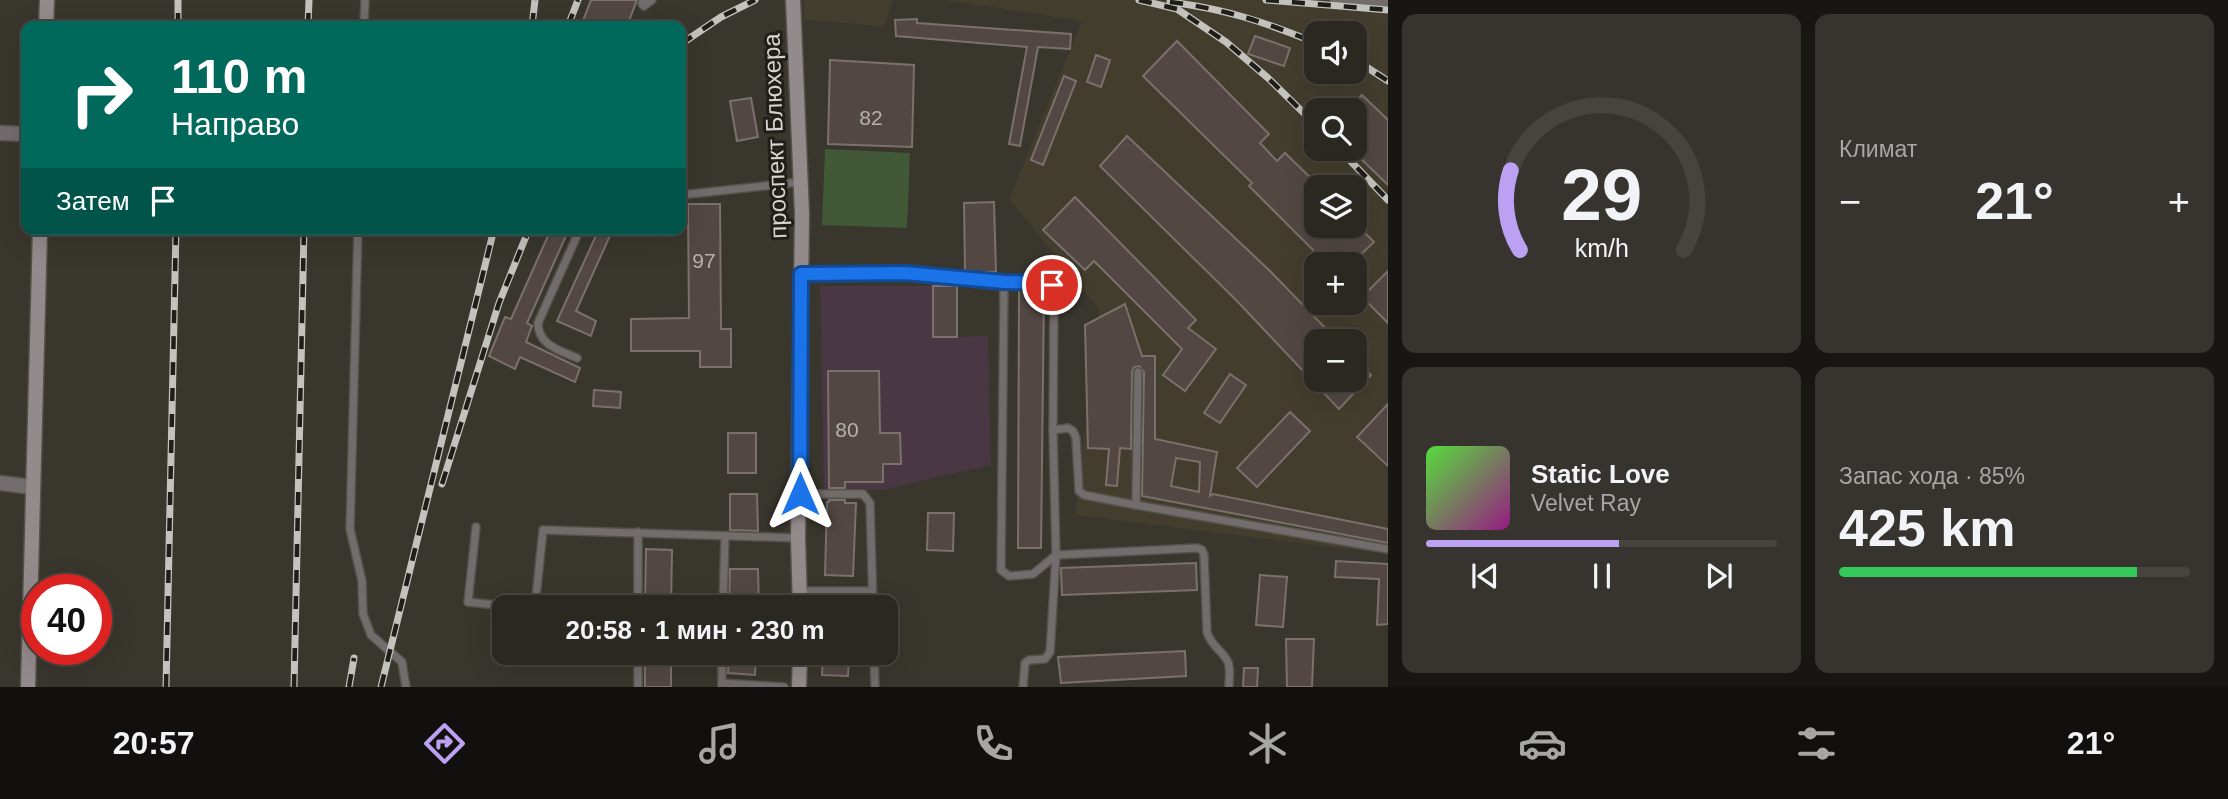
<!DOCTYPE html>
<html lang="ru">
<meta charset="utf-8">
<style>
body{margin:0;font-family:Helvetica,sans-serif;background:#37342f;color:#f1f3f6;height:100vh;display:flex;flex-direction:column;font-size:26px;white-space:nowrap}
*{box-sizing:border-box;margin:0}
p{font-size:23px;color:#a6a6a5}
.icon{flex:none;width:38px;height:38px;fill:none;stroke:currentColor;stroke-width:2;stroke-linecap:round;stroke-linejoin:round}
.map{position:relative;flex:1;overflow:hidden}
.panel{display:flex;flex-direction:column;gap:14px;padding:14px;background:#181613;width:840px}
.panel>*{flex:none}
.hud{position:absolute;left:21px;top:21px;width:665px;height:214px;border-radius:14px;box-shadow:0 7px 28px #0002,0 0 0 2px #474440;background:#00695c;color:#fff;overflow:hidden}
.controls{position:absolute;left:1304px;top:21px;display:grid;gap:14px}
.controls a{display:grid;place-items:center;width:63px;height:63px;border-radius:14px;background:#2b2822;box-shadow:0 7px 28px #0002,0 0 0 2px #474440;font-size:35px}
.speed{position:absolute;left:21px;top:574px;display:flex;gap:14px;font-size:35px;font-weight:700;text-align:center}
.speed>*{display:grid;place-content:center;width:91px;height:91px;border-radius:50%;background:#2b2822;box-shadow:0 7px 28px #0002,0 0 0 2px #474440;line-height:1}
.speed .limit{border:10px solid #d22;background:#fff;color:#111}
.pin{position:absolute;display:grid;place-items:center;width:60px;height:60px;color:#fff;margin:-30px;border:4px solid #fff;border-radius:50%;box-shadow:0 2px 7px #0007}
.me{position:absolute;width:77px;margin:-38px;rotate:0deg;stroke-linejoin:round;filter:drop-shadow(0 0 5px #0008)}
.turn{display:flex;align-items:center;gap:24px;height:147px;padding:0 35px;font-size:32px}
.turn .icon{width:91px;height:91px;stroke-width:2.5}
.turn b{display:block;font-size:49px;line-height:60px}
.then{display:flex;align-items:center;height:66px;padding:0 35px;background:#0003;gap:14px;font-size:26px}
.big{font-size:52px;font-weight:600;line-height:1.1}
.panel .widget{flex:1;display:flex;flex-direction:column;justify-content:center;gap:10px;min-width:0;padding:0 24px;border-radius:14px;background:#37342f}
.panel .dial{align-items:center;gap:0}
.dial svg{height:182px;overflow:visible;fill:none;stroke:#474440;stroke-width:7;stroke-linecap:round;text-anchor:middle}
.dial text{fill:#f1f3f6;stroke:none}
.song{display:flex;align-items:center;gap:21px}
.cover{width:84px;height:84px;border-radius:10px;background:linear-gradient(135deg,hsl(110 70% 55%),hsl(310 70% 35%))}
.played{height:7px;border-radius:4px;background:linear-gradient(90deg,#bca0f2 55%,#474440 55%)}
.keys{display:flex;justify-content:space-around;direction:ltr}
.heat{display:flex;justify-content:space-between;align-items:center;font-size:38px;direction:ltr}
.charge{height:10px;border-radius:5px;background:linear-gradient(90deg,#34c759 85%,#474440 0)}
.panel .tiles{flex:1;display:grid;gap:14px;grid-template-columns:repeat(2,1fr)}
.trip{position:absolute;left:492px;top:595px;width:406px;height:70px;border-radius:14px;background:#2b2822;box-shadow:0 7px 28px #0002,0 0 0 2px #474440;font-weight:600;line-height:70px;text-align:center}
.dock{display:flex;height:112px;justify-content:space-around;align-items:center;background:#11100e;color:#a6a6a5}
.dock .icon{width:49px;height:49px}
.dock .selected{color:#bca0f2}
.dock b{font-size:32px;color:#f1f3f6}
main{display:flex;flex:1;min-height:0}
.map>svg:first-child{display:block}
.built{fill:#433d2d;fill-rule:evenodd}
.education{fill:#493843}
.green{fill:#415936}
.building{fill:#524743;stroke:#7c706c;stroke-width:2;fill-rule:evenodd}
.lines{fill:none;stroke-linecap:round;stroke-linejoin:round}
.lane-casing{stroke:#55524a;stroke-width:10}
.street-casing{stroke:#55524a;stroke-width:17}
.secondary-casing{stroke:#55524a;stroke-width:17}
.lane{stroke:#726c6d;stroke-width:7}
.street{stroke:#726c6d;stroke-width:14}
.secondary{stroke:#938a8b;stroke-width:14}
.rail-casing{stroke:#c4c2bc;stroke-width:7}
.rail{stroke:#1f1e19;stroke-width:4.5;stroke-dasharray:13;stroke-linecap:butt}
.route-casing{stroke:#114b97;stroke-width:18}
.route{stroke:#1a73e8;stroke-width:12}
.labels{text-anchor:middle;stroke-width:6;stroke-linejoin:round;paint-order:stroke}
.number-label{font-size:21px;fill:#b5b1ab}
.street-label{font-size:24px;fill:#d6d4ce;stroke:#1f1e19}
</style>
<main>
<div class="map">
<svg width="1388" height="687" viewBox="0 0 1388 687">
<rect width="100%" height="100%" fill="#39362d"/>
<g class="built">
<path d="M804,0H893L884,27L804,19Z"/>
<path d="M944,0H1388V554L1075,515L1099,309L1009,199L1082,21ZM1316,33H1354V72H1316ZM1316,110H1354V149H1316ZM1316,187H1354V226H1316ZM1316,264H1354V303H1316ZM1316,341H1354V380H1316Z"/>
</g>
<path class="education" d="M820,286H957V337L988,336L991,465L881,490L824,489Z"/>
<path class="green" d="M825,149L910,153L907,228L822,225Z"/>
<g class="building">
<path d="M591,0H637L627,26H581Z"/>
<path d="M917,19V23L1071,34L1070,49L1038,47L1020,146L1009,144L1027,47L896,36L895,20Z"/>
<path d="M1255,36L1290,48L1284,66L1248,54Z"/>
<path d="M1177,41L1269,134L1260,143L1277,161L1285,153L1316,183V226H1358L1374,242L1351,264H1327L1249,186L1252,183L1143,76Z"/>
<path d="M1096,55L1110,60L1101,87L1087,82Z"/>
<path d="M830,60L914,65L912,147L828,144Z"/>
<path d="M1064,76L1076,81L1043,165L1031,160Z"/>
<path d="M1362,95L1388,120V185L1354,152V110H1347Z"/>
<path d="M751,98L758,137L737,141L730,101Z"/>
<path d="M1127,136L1270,271L1338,341H1316V380H1354V358L1371,375L1339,409L1237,301L1100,166Z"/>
<path d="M1075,197L1196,320L1188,328L1216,349L1185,391L1163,375L1182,349L1094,261L1085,270L1043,230Z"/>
<path d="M994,202L996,272H965L964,203Z"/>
<path d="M688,204H720L721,329H731V367H700V351H631V319L689,318Z"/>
<path d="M551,229H569L527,323L532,326L526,342L580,368L575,382L520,357L515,369L489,356L505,317L511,319Z"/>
<path d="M599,229H613L576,311L596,321L591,336L557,321Z"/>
<path d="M1388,271V323L1362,297Z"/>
<rect x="933" y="286" width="24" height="51"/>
<path d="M1019,290H1044L1041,548H1018Z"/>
<path d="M1125,304L1142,356H1155V439L1217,452L1210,496L1213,494L1388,529V543L1142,496L1144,372L1139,366L1134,367L1132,372L1131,449L1120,448L1117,486L1106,485L1109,449L1088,448L1085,325ZM1176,458L1200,462L1199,492L1171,486Z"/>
<path d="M828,371H879L880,433H900L901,464H883V482H845V488H829Z"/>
<path d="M1230,374L1246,385L1220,423L1204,413Z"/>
<path d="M594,390L621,392L620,408L593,406Z"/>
<path d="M1388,404V466L1357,437Z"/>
<path d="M1290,412L1310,431L1257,487L1237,468Z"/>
<rect x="728" y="433" width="28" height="40"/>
<path d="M730,494H757L758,531L730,530Z"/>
<path d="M829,500H845V503H856L853,576L825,575L827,502H829Z"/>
<path d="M928,513H954L953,551L927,550Z"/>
<path d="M646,549L672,550L671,607H645Z"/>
<path d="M1336,561L1388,564V624L1377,625L1379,579L1335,577Z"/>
<path d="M1196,563L1197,590L1062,595L1061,568Z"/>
<path d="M730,569H758L759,607H729Z"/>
<path d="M1260,575L1287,577L1283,627L1256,625Z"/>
<path d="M1286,639H1314L1312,687H1287Z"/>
<path d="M1185,651L1186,676L1061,683L1058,657Z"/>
<rect x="645" y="653" width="26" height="34"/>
<path d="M729,653H756L755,675L728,673Z"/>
<path d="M823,653H849L848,676L822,675Z"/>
<path d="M1244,668H1258L1257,687H1243Z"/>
</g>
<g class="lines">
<g class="lane-casing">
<g id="lane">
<path d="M643,0L642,4L644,6L652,0"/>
<path d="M1334,0L1388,3"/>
<path d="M364,26L365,0"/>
<path d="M681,195L800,182"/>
<path d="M358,229L350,529L362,581L363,614L371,635L402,662L406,687"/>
<path d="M801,273H905L1004,282L1046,283L1052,285L1054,292L1053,430L1056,555L1050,652L1045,659L1029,660L1025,663L1023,687"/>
<path d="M1004,282L1001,570L1009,576L1033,574L1056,555L1197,548L1202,550L1204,555L1207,632C1211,646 1222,650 1228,662C1231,670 1229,679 1229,687"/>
<path d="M577,358C559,350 538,345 538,323L580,229"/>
<path d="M1138,372L1136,505L1388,549"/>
<path d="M1053,430L1068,428L1073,431L1076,438L1079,491L1084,495L1136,505"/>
<path d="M800,494H863L870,503L873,607"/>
<path d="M476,527L468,602L515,607"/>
<path d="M638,532V607"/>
<path d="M800,591H872"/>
<path d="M535,607L543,530L798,538"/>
<path d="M723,607L725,536"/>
<path d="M638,653V687"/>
<path d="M874,653L875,687"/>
<path d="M722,683L784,687"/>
<path d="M722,687V653"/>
</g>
</g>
<g class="street-casing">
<g id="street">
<path d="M0,133L26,134"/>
<path d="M0,483L32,487"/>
</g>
</g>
<g class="secondary-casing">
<g id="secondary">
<path d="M793,0L802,214L798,538L800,607"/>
<path d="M46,26L47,0"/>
<path d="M28,687L40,229"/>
<path d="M799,687L800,653"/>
</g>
</g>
<use href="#lane" class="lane"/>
<use href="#street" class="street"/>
<use href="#secondary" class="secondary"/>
<g class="rail-casing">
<g id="rail">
<path d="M1139,0L1177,9L1226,42L1268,78L1316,125"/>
<path d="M1266,0L1388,10"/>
<path d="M1170,2C1225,9 1265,22 1316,43"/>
<path d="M178,26V0"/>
<path d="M308,26L309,0"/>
<path d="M532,26L535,0"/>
<path d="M568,26L578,0"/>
<path d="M681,44L721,17L755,0"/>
<path d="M1354,59L1388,81"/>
<path d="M1339,149L1388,200"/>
<path d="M442,484L499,303L529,229"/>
<path d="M166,687L176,229"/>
<path d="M294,687L304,229"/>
<path d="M349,687L354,658"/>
<path d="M381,687L494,229"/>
</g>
</g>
<use href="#rail" class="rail"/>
</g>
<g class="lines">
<g class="route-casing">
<path id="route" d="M800,494L801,274L905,273L1004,282L1046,283L1052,285"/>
</g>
<use href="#route" class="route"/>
</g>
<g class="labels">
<g class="number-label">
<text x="871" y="125">82</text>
<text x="704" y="268">97</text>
<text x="847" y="437">80</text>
</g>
<g class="street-label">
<text transform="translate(775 136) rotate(-92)" y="8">проспект Блюхера</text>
</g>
</g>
</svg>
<div class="controls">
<a><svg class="icon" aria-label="sound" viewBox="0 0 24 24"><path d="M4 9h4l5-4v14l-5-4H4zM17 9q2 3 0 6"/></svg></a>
<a><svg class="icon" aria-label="search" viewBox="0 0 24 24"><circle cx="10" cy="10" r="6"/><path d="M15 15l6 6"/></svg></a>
<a><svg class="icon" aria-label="layers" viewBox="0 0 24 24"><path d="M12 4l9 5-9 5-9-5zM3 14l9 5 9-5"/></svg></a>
<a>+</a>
<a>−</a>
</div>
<div class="speed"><div class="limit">40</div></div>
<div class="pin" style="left:1052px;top:285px;background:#d93025"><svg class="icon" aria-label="arrive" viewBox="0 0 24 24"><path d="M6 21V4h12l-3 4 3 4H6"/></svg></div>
<svg class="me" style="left:800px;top:494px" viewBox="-20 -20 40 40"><path d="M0-17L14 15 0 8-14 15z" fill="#1a73e8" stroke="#fff" stroke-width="4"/></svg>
<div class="trip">20:58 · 1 мин · 230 m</div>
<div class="hud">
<div class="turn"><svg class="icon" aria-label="right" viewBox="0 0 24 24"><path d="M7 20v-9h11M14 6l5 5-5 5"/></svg><div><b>110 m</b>Направо</div></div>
<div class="then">Затем<svg class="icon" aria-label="arrive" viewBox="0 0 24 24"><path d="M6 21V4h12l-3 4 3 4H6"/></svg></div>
</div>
</div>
<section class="panel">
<div class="tiles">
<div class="widget dial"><svg viewBox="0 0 100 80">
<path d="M14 69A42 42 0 1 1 86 69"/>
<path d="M14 69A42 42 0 0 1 10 34" stroke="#bca0f2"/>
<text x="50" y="56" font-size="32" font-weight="700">29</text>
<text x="50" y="72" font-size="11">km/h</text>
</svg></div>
<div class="widget"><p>Климат</p>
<div class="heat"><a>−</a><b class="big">21°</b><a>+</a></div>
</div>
<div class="widget">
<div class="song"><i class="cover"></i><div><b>Static Love</b><p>Velvet Ray</p></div></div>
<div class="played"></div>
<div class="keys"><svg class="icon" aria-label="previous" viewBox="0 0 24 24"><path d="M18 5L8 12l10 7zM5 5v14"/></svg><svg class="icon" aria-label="pause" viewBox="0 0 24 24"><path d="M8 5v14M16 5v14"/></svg><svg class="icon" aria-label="next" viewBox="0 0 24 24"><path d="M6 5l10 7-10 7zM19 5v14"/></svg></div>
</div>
<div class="widget"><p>Запас хода · 85%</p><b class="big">425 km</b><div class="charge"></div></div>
</div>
</section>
</main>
<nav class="dock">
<b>20:57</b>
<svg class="icon selected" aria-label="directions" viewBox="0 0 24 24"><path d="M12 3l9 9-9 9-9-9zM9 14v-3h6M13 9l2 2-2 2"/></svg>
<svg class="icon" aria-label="music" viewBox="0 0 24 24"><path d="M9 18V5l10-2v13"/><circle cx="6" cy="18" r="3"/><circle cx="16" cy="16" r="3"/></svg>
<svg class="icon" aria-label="phone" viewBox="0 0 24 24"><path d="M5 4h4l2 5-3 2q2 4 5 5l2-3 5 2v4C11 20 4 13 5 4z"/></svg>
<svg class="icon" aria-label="climate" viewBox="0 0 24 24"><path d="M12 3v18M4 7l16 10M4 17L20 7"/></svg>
<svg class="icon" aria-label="car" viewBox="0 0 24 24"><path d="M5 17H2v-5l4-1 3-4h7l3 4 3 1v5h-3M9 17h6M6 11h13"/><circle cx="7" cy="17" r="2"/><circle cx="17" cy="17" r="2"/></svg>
<svg class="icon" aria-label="filters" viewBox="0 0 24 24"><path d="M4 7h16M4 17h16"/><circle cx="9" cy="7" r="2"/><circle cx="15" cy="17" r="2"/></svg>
<b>21°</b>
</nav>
